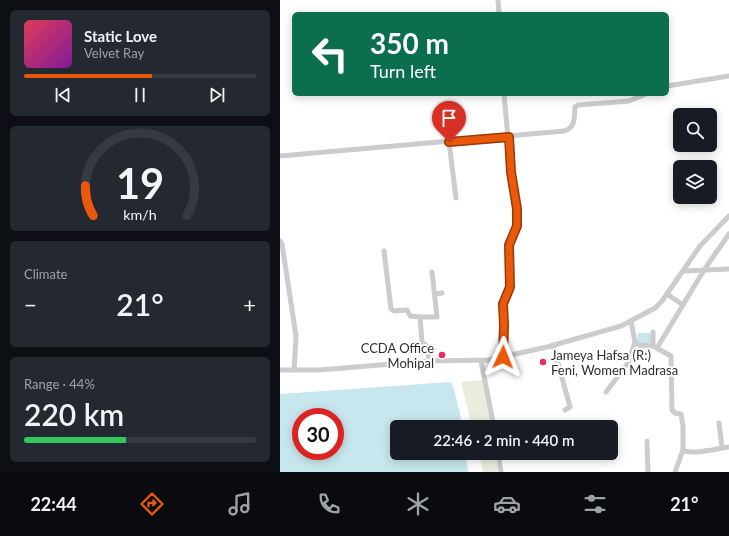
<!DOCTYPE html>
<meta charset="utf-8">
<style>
body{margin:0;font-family:Lato,sans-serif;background:#242831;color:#f1f3f6;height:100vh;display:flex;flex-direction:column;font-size:15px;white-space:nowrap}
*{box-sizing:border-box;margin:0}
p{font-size:13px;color:#9ea1a6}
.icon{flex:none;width:22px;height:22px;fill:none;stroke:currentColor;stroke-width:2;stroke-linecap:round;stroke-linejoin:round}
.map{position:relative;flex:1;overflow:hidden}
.side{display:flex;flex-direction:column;gap:10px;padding:10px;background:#0d0f14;width:280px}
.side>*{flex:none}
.hud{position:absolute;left:12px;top:12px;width:377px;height:84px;border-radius:6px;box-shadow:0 2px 10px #0003;background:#0b6e4f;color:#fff;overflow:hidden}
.fabs{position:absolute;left:393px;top:108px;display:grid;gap:8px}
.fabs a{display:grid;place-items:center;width:44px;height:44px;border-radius:6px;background:#171b24;box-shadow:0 2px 10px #0003;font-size:20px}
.speed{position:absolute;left:12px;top:408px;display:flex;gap:8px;font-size:20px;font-weight:700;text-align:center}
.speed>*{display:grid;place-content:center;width:52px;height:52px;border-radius:50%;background:#171b24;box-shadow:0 2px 10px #0003;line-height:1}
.speed .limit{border:6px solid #d22;background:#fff;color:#111}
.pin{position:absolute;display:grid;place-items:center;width:34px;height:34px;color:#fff;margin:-41px -17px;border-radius:50% 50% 50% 0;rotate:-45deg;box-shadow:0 0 4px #0007}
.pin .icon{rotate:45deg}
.me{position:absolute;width:44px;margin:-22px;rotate:2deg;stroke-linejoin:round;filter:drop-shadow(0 0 3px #0008)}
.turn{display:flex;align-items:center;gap:14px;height:84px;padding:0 12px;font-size:18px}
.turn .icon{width:52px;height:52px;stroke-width:2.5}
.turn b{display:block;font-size:28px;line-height:34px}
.big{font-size:30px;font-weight:600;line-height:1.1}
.side .widget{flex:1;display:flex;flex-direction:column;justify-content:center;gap:6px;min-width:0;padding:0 14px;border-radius:6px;background:#242831}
.side .dial{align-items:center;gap:0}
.dial svg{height:104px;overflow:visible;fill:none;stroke:#363941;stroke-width:7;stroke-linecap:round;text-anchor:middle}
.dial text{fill:#f1f3f6;stroke:none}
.song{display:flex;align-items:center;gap:12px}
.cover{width:48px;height:48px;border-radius:6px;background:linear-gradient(135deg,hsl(350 70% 55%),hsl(290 70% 35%))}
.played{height:4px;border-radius:2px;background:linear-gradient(90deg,#ea580c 55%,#363941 55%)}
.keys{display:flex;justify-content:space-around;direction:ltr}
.heat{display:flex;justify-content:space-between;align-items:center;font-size:22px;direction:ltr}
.charge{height:6px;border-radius:3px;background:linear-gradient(90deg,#34c759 44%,#363941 0)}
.trip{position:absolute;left:110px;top:420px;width:228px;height:40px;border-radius:6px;background:#171b24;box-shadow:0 2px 10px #0003;font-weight:600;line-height:40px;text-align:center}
.dock{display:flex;height:64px;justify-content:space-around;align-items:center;background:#090b0e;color:#9ea1a6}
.dock .icon{width:28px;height:28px}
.dock .current{color:#ea580c}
.dock b{font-size:18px;color:#f1f3f6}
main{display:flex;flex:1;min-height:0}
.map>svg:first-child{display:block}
.green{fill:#e8eddd}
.water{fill:#c8e6ed;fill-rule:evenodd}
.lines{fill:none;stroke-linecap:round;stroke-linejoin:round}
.minor{stroke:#ccc;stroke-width:5}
.route-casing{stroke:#983908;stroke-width:10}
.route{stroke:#ea580c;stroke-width:7}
.poi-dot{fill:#ec2c5e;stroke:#fff;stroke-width:1.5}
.labels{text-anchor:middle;stroke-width:4;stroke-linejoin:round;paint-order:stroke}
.poi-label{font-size:13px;fill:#2f2f2f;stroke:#fff;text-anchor:end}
</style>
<main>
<section class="side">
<div class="widget">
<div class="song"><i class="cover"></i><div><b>Static Love</b><p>Velvet Ray</p></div></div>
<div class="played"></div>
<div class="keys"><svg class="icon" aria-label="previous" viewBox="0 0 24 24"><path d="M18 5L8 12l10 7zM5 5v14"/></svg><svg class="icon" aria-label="pause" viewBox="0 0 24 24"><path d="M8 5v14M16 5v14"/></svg><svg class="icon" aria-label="next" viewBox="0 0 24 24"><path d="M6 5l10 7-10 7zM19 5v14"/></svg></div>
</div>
<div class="widget dial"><svg viewBox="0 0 100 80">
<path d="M14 69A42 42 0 1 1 86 69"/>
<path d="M14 69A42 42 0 0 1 8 46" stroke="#ea580c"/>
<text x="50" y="56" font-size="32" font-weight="700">19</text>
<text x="50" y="72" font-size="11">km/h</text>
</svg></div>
<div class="widget"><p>Climate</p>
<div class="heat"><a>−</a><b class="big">21°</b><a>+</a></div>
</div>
<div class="widget"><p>Range · 44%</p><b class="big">220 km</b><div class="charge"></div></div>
</section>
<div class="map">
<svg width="449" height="472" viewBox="0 0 449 472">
<rect width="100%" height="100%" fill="#fff"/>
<g class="green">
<path d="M203,380L212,427H192L181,382Z"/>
<path d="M199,453H215L218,472H203Z"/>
</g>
<g class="water">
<path d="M358,333H371V344L361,343L357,341Z"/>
<path d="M171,382L174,389L183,427H117V453H186L188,472H0V394ZM21,417H55V451H21Z"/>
</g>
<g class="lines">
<g class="minor">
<path d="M218,0L219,14"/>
<path d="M387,86L449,76"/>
<path d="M169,142L176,198"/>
<path d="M0,156L284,131C296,127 294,118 295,107L298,105L349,101L366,94"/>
<path d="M0,241L2,244L16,336L14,370"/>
<path d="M104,251L111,309L114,311L127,310L130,316L140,317"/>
<path d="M404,271L449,269"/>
<path d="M155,294L162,293"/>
<path d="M387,294L403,305"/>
<path d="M351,321L355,342L359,345L373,346V332"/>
<path d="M273,345L290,407L285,410"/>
<path d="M373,346L391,356L392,410L395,413L401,414L403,426V451C420,454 433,449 449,447"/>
<path d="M377,348L424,270L449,234"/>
<path d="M223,357L224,325L223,304L230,287L229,245L237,227V209L231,172L224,94"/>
<path d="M149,361L148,347L142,342L140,317H157L152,272"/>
<path d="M201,361L214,427"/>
<path d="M0,370H39L149,361L208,360L267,347L341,326L375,308L382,301L420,246L449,216"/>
<path d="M326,392L348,363L355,342"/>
<path d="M439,423L442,448"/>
<path d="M367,441L368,472"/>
<path d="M218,453L221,472"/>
<path d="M395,472L403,450"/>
</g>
</g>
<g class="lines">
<g class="route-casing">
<path id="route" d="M169,142L229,137L231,172L237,209V226L229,245L230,287L223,304L224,325L223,357"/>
</g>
<use href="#route" class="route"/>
</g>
<g class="poi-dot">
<circle cx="162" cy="355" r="4"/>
<circle cx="263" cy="362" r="4"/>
</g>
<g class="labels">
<g class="poi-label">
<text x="154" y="353">CCDA Office<tspan x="154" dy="15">Mohipal</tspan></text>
<text x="271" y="360" text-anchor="start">Jameya Hafsa (R:)<tspan x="271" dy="15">Feni, Women Madrasa</tspan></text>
</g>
</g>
</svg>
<div class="fabs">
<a><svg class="icon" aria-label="search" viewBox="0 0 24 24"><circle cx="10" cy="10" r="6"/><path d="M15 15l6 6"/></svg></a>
<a><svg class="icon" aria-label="layers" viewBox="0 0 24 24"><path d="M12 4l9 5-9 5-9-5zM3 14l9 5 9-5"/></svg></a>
</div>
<div class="speed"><div class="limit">30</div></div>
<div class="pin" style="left:169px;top:142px;background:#d93025"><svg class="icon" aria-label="arrive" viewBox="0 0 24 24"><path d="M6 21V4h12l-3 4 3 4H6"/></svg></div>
<svg class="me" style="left:223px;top:357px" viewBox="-20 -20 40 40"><path d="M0-17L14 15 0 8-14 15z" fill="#ea580c" stroke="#fff" stroke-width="4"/></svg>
<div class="trip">22:46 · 2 min · 440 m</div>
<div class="hud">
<div class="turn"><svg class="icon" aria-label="left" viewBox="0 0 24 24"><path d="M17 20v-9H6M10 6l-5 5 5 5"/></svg><div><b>350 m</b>Turn left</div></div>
</div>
</div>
</main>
<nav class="dock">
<b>22:44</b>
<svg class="icon current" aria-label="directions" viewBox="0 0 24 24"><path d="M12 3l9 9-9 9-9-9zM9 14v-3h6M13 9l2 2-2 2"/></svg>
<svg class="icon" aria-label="music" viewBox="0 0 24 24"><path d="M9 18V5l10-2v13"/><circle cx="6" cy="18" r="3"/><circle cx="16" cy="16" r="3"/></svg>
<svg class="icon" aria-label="phone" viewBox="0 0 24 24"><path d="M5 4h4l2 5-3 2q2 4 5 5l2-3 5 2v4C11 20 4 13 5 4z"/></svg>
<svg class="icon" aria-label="climate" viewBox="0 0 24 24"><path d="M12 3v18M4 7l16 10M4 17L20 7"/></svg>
<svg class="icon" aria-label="car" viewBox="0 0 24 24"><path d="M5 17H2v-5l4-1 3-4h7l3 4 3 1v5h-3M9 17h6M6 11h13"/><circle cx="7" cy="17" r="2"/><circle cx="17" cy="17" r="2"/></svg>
<svg class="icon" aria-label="filters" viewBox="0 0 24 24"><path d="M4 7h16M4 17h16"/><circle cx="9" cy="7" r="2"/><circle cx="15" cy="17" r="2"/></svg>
<b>21°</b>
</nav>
